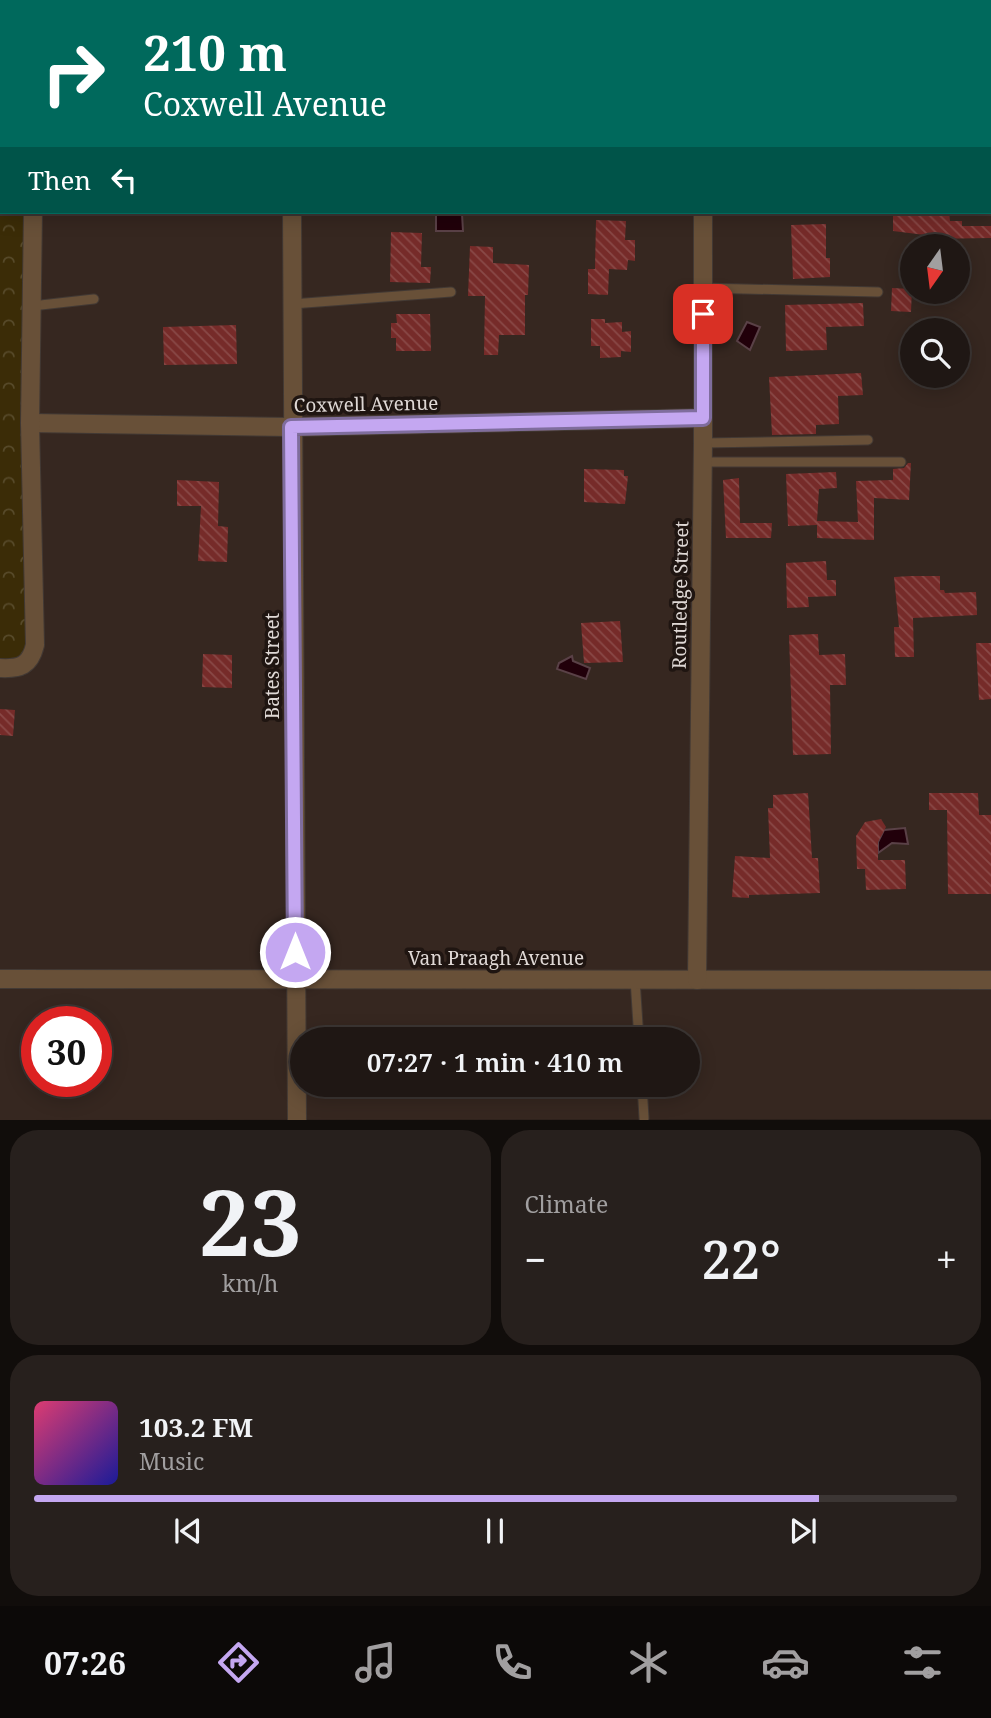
<!DOCTYPE html>
<meta charset="utf-8">
<style>
body{margin:0;font-family:"Noto Serif",serif;background:#27201d;color:#f1f3f6;height:100vh;display:flex;flex-direction:column;font-size:26px;white-space:nowrap}
*{box-sizing:border-box;margin:0}
p{font-size:23px;color:#a19fa0}
.icon{flex:none;width:38px;height:38px;fill:none;stroke:currentColor;stroke-width:2;stroke-linecap:round;stroke-linejoin:round}
.map{position:relative;height:1120px;overflow:hidden}
.side{display:flex;flex-direction:column;gap:10px;padding:10px;background:#110d0b;flex:1}
.side>*{flex:none}
.top-card{position:absolute;left:0px;top:0px;width:992px;height:214px;box-shadow:0 4px 18px #0003,0 0 0 2px #3c3634;background:#00695c;color:#fff;overflow:hidden}
.needle{width:46px;rotate:194deg}
.controls{position:absolute;left:900px;top:234px;display:grid;gap:14px}
.controls a{display:grid;place-items:center;width:70px;height:70px;border-radius:50%;background:#1f1714;box-shadow:0 4px 18px #0003,0 0 0 2px #3c3634;font-size:35px}
.speed{position:absolute;left:21px;top:1006px;display:flex;gap:14px;font-size:35px;font-weight:700;text-align:center}
.speed>*{display:grid;place-content:center;width:91px;height:91px;border-radius:50%;background:#1f1714;box-shadow:0 4px 18px #0003,0 0 0 2px #3c3634;line-height:1}
.speed .limit{border:10px solid #d22;background:#fff;color:#111}
.pin{position:absolute;display:grid;place-items:center;width:60px;height:60px;color:#fff;margin:-30px;border-radius:14px;box-shadow:0 4px 10px #0006}
.me{position:absolute;width:77px;margin:-38px;rotate:0deg;stroke-linejoin:round;filter:drop-shadow(0 0 5px #0008)}
.turn{display:flex;align-items:center;gap:24px;height:147px;padding:0 28px;font-size:32px}
.turn .icon{width:91px;height:91px;stroke-width:2.5}
.turn b{display:block;font-size:49px;line-height:60px}
.then{display:flex;align-items:center;height:66px;padding:0 28px;background:#0003;gap:14px;font-size:26px}
.big{font-size:52px;font-weight:600;line-height:1.1}
.side .tile{flex:1;display:flex;flex-direction:column;justify-content:center;gap:10px;min-width:0;padding:0 24px;border-radius:28px;background:#27201d}
.side .dial{align-items:center;gap:0}
.dial b{font-size:91px;line-height:1}
.song{display:flex;align-items:center;gap:21px}
.cover{width:84px;height:84px;border-radius:10px;background:linear-gradient(135deg,hsl(340 70% 55%),hsl(240 70% 35%))}
.played{height:7px;border-radius:4px;background:linear-gradient(90deg,#c4a7f1 85%,#3c3634 85%)}
.keys{display:flex;justify-content:space-around;direction:ltr}
.heat{display:flex;justify-content:space-between;align-items:center;font-size:38px;direction:ltr}
.side .tiles{flex:1;display:grid;gap:10px;grid-template-columns:1fr 1fr}
.tile:last-child{grid-column:span 2}
.trip{position:absolute;left:290px;top:1027px;width:410px;height:70px;border-radius:35px;background:#1f1714;box-shadow:0 4px 18px #0003,0 0 0 2px #3c3634;font-weight:600;line-height:70px;text-align:center}
.dock{display:flex;height:112px;justify-content:space-around;align-items:center;background:#0c0908;color:#a19fa0}
.dock .icon{width:49px;height:49px}
.dock .selected{color:#c4a7f1}
.dock b{font-size:32px;color:#f1f3f6}
.map>svg:first-child{display:block}
.built{fill:#362720;fill-rule:evenodd}
.park{fill:url(#park-crowns)}
.water{fill:#21000a;stroke:#5a4147;stroke-width:2}
.building{fill:url(#building-back-hatch)}
.lines{fill:none;stroke-linecap:round;stroke-linejoin:round}
.lane-casing{stroke:#423934;stroke-width:11}
.street-casing{stroke:#423934;stroke-width:20}
.lane{stroke:#685038;stroke-width:9}
.street{stroke:#685038;stroke-width:18}
.route-casing{stroke:#7f6d9d;stroke-width:18}
.route{stroke:#c4a7f1;stroke-width:12}
.labels{text-anchor:middle;stroke-width:7;stroke-linejoin:round;paint-order:stroke}
.street-label{font-size:19px;fill:#dfd8d5;stroke:#1f1511}
</style>
<div class="map">
<svg width="991" height="1120" viewBox="0 0 991 1120">
<defs>
<pattern id="park-crowns" width="20" height="18" patternUnits="userSpaceOnUse" patternTransform="scale(1.75)"><rect width="20" height="18" fill="#3b2c07"/><path d="M2 6a3 3 0 1 1 6 0M12 15a3 3 0 1 1 6 0" fill="none" stroke="#574a2a"/></pattern>
<pattern id="building-back-hatch" width="6" height="6" patternUnits="userSpaceOnUse" patternTransform="scale(1.75)"><rect width="6" height="6" fill="#762b29"/><path d="M-1 5l2 2M0 0l6 6M5-1l2 2" fill="none" stroke="#894947"/></pattern>
</defs>
<rect width="100%" height="100%" fill="#291f1a"/>
<path class="built" d="M0,0H991V1119L0,1120ZM2,2H990V212H2ZM912,247H957V292H912ZM912,331H957V376H912ZM37,1022H96V1082H37ZM303,1040H688V1085H303Z"/>
<path class="park" d="M0,177L2,212H28L31,662L0,660Z"/>
<g class="water">
<path d="M462,214L463,231H436V215Z"/>
<path d="M747,322L760,327L750,350L737,341Z"/>
<path d="M572,656L573,661L590,668L586,679L557,669L559,663Z"/>
<path d="M905,828L908,844L892,843L878,853V842L884,830Z"/>
</g>
<g class="building">
<path d="M893,212L924,215V212H949L950,221H962V226H991V238L925,239V235L893,231Z"/>
<path d="M596,220L626,221L625,240H635V261L628,260L627,270L609,269L608,295L588,294V269H595Z"/>
<path d="M826,224V258H830V277L793,279L791,225Z"/>
<path d="M391,232L422,233L421,267H431L430,283L390,282Z"/>
<path d="M470,246L493,247V263L529,265L528,295H525V335H499L498,355H484L485,296H468Z"/>
<path d="M892,288L912,289L911,312L891,311Z"/>
<path d="M863,303L864,326L826,327L827,350L786,351L785,305Z"/>
<path d="M396,314H430L431,351H396V338H391V323H397Z"/>
<path d="M591,319H605V323L622,322V332L631,331V352L621,351V357L600,358V346H591Z"/>
<path d="M236,325L237,364L164,365L163,327Z"/>
<path d="M861,373L863,395L838,396L839,424L816,425V434L772,435L769,377Z"/>
<path d="M908,463H911L909,500L874,498V540L817,538V525L788,526L786,474L836,472L837,488L819,489L817,521L858,522L856,481L893,480V469L904,468Z"/>
<path d="M584,469L624,470V476H628L625,504L584,502Z"/>
<path d="M739,478L740,523H772L771,538H726L723,480Z"/>
<path d="M177,480L219,482L218,526L228,527L227,562L198,561L201,506H177Z"/>
<path d="M826,561L827,580H836V596L808,597L809,607L787,608L786,563Z"/>
<path d="M911,576H940V590H944L945,593L976,592L977,615L913,618L914,657H895L894,627H899L894,577Z"/>
<path d="M620,621L623,662L584,663L581,623Z"/>
<path d="M818,634L819,655L845,654L846,685H830L831,754L793,755L789,635Z"/>
<path d="M976,643H991V699L979,700Z"/>
<path d="M203,654L232,655V688L202,687Z"/>
<path d="M0,709L15,710L13,736L0,735Z"/>
<path d="M808,793L812,858H818L820,893L749,895V898L732,897L735,856L770,858L768,808H773V795Z"/>
<path d="M929,793H978L979,815H991V894H948L947,810H929Z"/>
<path d="M881,819L886,827L878,842V860H905L906,889L866,890L865,869H857L856,836L865,822Z"/>
</g>
<g class="lines">
<g class="lane-casing">
<g id="lane">
<path d="M703,288L878,292"/>
<path d="M292,304L451,292"/>
<path d="M32,306L94,299"/>
<path d="M703,443L868,440"/>
<path d="M702,462H901"/>
<path d="M635,979L639,1040"/>
<path d="M642,1085L644,1118"/>
</g>
</g>
<g class="street-casing">
<g id="street">
<path d="M702,0V2"/>
<path d="M292,2V0"/>
<path d="M0,175H2"/>
<path d="M292,212L297,1120"/>
<path d="M30,423L291,427L703,418"/>
<path d="M0,668C20,669 30,666 35,645L30,423L33,212"/>
<path d="M0,979L991,980"/>
<path d="M697,980L703,443V212"/>
</g>
</g>
<use href="#lane" class="lane"/>
<use href="#street" class="street"/>
</g>
<g class="lines">
<g class="route-casing">
<path id="route" d="M295,952L291,427L703,418V314"/>
</g>
<use href="#route" class="route"/>
</g>
<g class="labels">
<g class="street-label">
<text transform="translate(366 404) rotate(-1)" y="7">Coxwell Avenue</text>
<text transform="translate(680 595) rotate(-89)" y="7">Routledge Street</text>
<text transform="translate(272 666) rotate(-90)" y="7">Bates Street</text>
<text x="496" y="965">Van Praagh Avenue</text>
</g>
</g>
</svg>
<div class="controls">
<a><svg class="needle" viewBox="-14 -14 28 28"><path d="M0-13l5 13h-10z" fill="#e53935"/><path d="M0 13l5-13h-10z" fill="#a19fa0"/></svg></a>
<a><svg class="icon" aria-label="search" viewBox="0 0 24 24"><circle cx="10" cy="10" r="6"/><path d="M15 15l6 6"/></svg></a>
</div>
<div class="speed"><div class="limit">30</div></div>
<div class="pin" style="left:703px;top:314px;background:#d93025"><svg class="icon" aria-label="arrive" viewBox="0 0 24 24"><path d="M6 21V4h12l-3 4 3 4H6"/></svg></div>
<svg class="me" style="left:295px;top:952px" viewBox="-20 -20 40 40"><circle r="17" fill="#c4a7f1" stroke="#fff" stroke-width="3"/><path d="M0-11L8 9 0 5-8 9z" fill="#fff"/></svg>
<div class="trip">07:27 · 1 min · 410 m</div>
<div class="top-card">
<div class="turn"><svg class="icon" aria-label="right" viewBox="0 0 24 24"><path d="M7 20v-9h11M14 6l5 5-5 5"/></svg><div><b>210 m</b>Coxwell Avenue</div></div>
<div class="then">Then<svg class="icon" aria-label="left" viewBox="0 0 24 24"><path d="M17 20v-9H6M10 6l-5 5 5 5"/></svg></div>
</div>
</div>
<section class="side">
<div class="tiles">
<div class="tile dial"><b>23</b><p>km/h</p></div>
<div class="tile"><p>Climate</p>
<div class="heat"><a>−</a><b class="big">22°</b><a>+</a></div>
</div>
<div class="tile">
<div class="song"><i class="cover"></i><div><b>103.2 FM</b><p>Music</p></div></div>
<div class="played"></div>
<div class="keys"><svg class="icon" aria-label="previous" viewBox="0 0 24 24"><path d="M18 5L8 12l10 7zM5 5v14"/></svg><svg class="icon" aria-label="pause" viewBox="0 0 24 24"><path d="M8 5v14M16 5v14"/></svg><svg class="icon" aria-label="next" viewBox="0 0 24 24"><path d="M6 5l10 7-10 7zM19 5v14"/></svg></div>
</div>
</div>
</section>
<nav class="dock">
<b>07:26</b>
<svg class="icon selected" aria-label="directions" viewBox="0 0 24 24"><path d="M12 3l9 9-9 9-9-9zM9 14v-3h6M13 9l2 2-2 2"/></svg>
<svg class="icon" aria-label="music" viewBox="0 0 24 24"><path d="M9 18V5l10-2v13"/><circle cx="6" cy="18" r="3"/><circle cx="16" cy="16" r="3"/></svg>
<svg class="icon" aria-label="phone" viewBox="0 0 24 24"><path d="M5 4h4l2 5-3 2q2 4 5 5l2-3 5 2v4C11 20 4 13 5 4z"/></svg>
<svg class="icon" aria-label="climate" viewBox="0 0 24 24"><path d="M12 3v18M4 7l16 10M4 17L20 7"/></svg>
<svg class="icon" aria-label="car" viewBox="0 0 24 24"><path d="M5 17H2v-5l4-1 3-4h7l3 4 3 1v5h-3M9 17h6M6 11h13"/><circle cx="7" cy="17" r="2"/><circle cx="17" cy="17" r="2"/></svg>
<svg class="icon" aria-label="filters" viewBox="0 0 24 24"><path d="M4 7h16M4 17h16"/><circle cx="9" cy="7" r="2"/><circle cx="15" cy="17" r="2"/></svg>
</nav>
